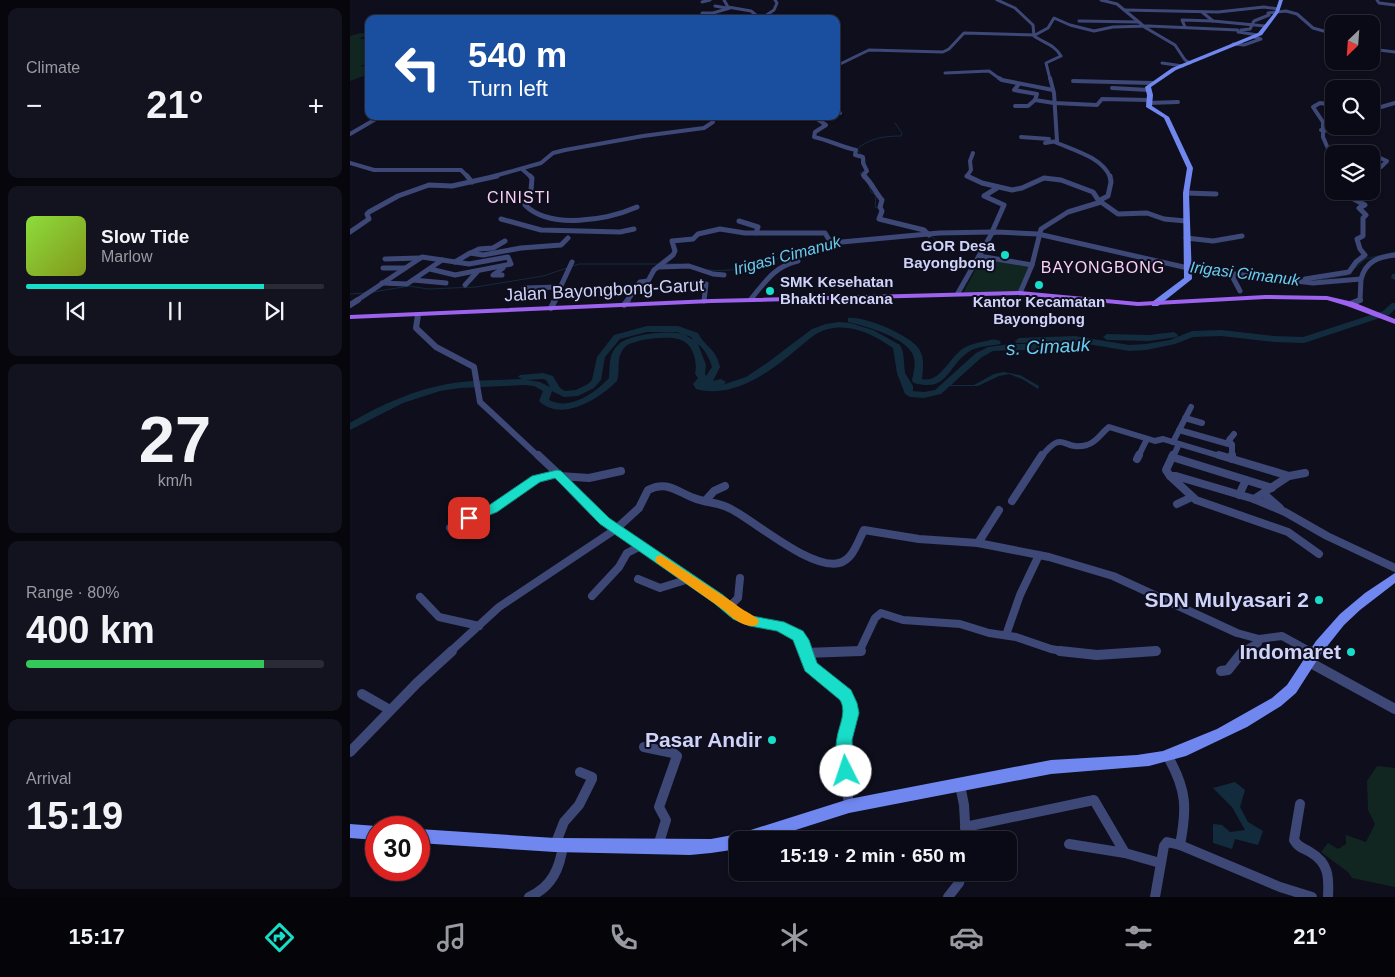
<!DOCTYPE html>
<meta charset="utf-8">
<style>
body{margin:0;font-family:Helvetica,sans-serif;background:#13131f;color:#f1f3f6;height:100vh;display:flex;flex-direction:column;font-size:19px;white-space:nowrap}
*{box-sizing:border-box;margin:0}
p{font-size:16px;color:#999aa1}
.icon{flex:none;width:28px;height:28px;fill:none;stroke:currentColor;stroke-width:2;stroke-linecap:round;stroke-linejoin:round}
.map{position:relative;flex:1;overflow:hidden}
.side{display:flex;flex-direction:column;gap:8px;padding:8px;background:#06060c;width:350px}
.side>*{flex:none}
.banner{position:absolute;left:15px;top:15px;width:475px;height:105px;border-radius:10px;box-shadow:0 1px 4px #0004,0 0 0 1px #2a2b35;background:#1a4fa0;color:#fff;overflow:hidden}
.needle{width:32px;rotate:205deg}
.tools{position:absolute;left:975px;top:15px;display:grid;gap:10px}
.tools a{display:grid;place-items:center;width:55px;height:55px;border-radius:10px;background:#0a0a16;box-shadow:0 1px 4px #0004,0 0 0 1px #2a2b35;font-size:25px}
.speed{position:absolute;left:15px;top:816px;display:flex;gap:10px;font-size:25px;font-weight:700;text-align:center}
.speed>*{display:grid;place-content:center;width:65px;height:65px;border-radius:50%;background:#0a0a16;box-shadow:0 1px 4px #0004,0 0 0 1px #2a2b35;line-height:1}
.speed .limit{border:8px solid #d22;background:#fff;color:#111}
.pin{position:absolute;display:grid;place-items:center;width:42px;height:42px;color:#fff;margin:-21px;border-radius:10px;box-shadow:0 2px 8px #0006}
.me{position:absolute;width:55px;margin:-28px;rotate:356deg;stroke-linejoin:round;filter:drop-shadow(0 0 4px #0008)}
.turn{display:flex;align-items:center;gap:18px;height:105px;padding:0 20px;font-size:22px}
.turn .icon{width:65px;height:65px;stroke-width:2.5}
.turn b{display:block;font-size:35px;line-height:42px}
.big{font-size:38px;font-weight:700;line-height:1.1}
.side .card{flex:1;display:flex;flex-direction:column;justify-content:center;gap:8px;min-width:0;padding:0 18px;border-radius:10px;background:#13131f}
.side .dial{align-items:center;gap:0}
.dial b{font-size:65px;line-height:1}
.song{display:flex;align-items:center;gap:15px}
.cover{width:60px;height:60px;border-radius:8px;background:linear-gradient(135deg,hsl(90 70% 55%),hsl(70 70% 35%))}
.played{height:5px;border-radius:2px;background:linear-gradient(90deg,#18ddc8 80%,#2a2b35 80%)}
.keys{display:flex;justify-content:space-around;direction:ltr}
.heat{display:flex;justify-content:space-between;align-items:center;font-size:28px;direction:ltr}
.charge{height:8px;border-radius:4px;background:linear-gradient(90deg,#34c759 80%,#2a2b35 0)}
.trip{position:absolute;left:379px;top:831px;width:288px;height:50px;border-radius:10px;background:#0a0a16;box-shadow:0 1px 4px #0004,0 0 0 1px #2a2b35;font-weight:700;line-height:50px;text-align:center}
.dock{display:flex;height:80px;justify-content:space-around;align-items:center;background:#040409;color:#999aa1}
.dock .icon{width:35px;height:35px}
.dock .on{color:#18ddc8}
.dock b{font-size:22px;color:#f1f3f6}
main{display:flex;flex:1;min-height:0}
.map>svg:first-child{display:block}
.green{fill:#122621}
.water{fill:#122c3d}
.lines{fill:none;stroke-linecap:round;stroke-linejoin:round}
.stream{stroke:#122c3d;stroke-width:1}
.river{fill:#122c3d;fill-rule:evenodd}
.street-far5{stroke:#3e4877;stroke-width:3}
.street-far4{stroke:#3e4877;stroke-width:4}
.street-far3{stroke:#3e4877;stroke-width:5}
.street-far2{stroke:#3e4877;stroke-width:6}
.street-far1{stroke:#3e4877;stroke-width:8}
.street{stroke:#3e4877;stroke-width:10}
.secondary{fill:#7087f0;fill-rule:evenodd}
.primary{fill:#9d62ee;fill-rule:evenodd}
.route{fill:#18ddc8;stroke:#109082}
.slow{fill:#f59e0b}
.poi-dot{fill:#18ddc8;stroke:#0e0e1d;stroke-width:2}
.labels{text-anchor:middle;stroke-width:4;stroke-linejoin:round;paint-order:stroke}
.far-poi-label{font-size:15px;font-weight:bold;fill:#cfd3fa;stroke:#0e0e1d;text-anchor:end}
.far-quarter-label{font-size:16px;letter-spacing:1px;fill:#fad1f4;stroke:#0e0e1d}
.far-water-label{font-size:16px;font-style:italic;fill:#68ccef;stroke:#0e0e1d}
.street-label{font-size:18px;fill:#cfd3fa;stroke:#0e0e1d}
.water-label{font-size:19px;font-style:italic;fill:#68ccef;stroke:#0e0e1d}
.near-poi-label{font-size:21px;font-weight:bold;fill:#cfd3fa;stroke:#0e0e1d;text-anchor:end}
</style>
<main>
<section class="side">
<div class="card"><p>Climate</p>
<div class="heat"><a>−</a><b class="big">21°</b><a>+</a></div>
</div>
<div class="card">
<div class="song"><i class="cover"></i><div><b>Slow Tide</b><p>Marlow</p></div></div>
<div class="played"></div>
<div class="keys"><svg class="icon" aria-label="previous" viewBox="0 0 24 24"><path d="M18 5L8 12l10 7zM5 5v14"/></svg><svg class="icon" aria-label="pause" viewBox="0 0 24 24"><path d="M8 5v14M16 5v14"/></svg><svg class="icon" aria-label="next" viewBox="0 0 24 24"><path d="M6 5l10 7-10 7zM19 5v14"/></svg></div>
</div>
<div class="card dial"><b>27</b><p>km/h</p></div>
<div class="card"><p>Range · 80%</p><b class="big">400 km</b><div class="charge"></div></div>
<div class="card"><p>Arrival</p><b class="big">15:19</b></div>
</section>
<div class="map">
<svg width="1045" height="897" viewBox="0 0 1045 897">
<rect width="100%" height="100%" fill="#0e0e1d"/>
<g class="green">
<path d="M10,33L19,34L9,39H19V63L10,66L19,67V74L0,81V36Z"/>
<path d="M636,259L679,267L670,294L613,293L630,261Z"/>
<path d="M1027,766L1045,768V887L1002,878L998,872L971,852L978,843L988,849L996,844V835L1016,842L1025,824L1018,810L1017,781Z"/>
</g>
<g class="water">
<path d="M654,372L670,375L689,386L688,389L672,379L659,374L649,376L628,386H596L599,381L598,385H624L644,374Z"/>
<path d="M885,782L895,790L890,807L898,822L913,831L908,845L885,839L882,849L863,843V824L872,825L880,832L895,830L882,807L863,788Z"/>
</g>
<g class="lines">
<g class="stream">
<path d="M515,164L516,160L507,149C520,138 534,136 551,136L552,133L545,123"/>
<path d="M513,177L510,173L514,171"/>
<path d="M519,185L521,192L526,195L525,207L530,209"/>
<path d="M580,235L590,243L589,249"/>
<path d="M314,264H329"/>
<path d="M1005,268L1015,259L1045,252"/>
<path d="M358,270C401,274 438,253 478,241"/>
<path d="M968,280L997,275"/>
<path d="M23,292L59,286L78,289L126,287L193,276L229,264H309"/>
<path d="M0,294L16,293"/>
</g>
<g class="river">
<path d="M1042,274H1045V280L1041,278Z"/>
<path d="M1042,303H1045V309L1039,315L954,343L924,342L871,336L843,337L825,344L796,350L779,351L732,343L711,350H661L643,351L632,357L591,394L574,398L560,397L555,394L547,373L543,348C525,335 501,323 478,329C465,332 456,342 446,350C419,373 383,399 346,389L343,384L348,378L345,374C348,362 343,342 328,339C317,336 284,339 275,347C265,357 271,370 267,381C250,398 212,423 189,401L193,391L184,386L175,385L110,388L90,391L53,403L0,430V423C32,404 66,389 103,383C124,380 151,380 172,379L168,377L170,375L193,373L203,376L210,388L215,391L226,390L238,384L242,380L247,357L264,335L297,326H328L348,333C355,347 366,348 370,367L363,381L371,379L376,382L374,384L362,386L375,384L396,377L417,363L462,329L476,324L489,322L500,323L523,330L550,345L553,352L555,373L563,386V391L574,392L585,390L626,353L638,347L661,344H710L718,342L666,343L665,341L669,338L725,336L779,345L796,344L820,340L842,331L871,330L924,336L953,337L1033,311ZM297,332H327L341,337L343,340C340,338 336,335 333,334C319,330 278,334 268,345C258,354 260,366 259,378C245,393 220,411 199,400L202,391L214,397L228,396L244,388L251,380L255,357L270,339ZM348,344C355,350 359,357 362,367L356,376L355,374L356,365ZM193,379L196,380L200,387L190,382L177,380Z"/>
<path d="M498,318C514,316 560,335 569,349C575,358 573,369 572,379C590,384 600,356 614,348C621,344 629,342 637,341C642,339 647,339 651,342L650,344C640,346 629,346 620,351C597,365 599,393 564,383L562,381C563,374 566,365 564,358C560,338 515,326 498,322Z"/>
<path d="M824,332L828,335L827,337L799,341L757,340L753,337L757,334L799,335Z"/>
</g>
<g class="street-far5">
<path d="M374,0L378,7L401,11L411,19"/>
<path d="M647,0L665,8L683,25L684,36C694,43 705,45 711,56L696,63L700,79"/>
<path d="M751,0L767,4L796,28L825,45L835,60L840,63"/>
<path d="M1027,0L1029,3L1045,5"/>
<path d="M352,2L360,0"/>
<path d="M365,6L377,8"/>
<path d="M774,10L868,12L914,7L928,9"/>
<path d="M852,12L863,21L915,26"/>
<path d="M352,13H363L380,8"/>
<path d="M412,18L424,10L427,3L425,0"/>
<path d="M729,21L789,22"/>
<path d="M835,27L832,20L863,21"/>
<path d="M891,30L900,29L904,21L919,15L918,13L936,11L947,14L963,28L984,34"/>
<path d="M883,44L894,45L911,39L904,37"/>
<path d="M1021,49L1045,52"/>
<path d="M812,63L833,66"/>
<path d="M486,66L519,50L593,52L599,49L614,33L685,35L698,28L704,18L720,25L744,31L763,27L798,26L888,30V32L908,35"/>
<path d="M595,73L639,71L650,79"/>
</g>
<g class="street-far4">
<path d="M649,78L652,80L703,90"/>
<path d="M723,81L803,83"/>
<path d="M669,84L664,90L687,94L685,100L704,103"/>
<path d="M762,88L799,90"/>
<path d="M704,103L747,105L752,99L799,100"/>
<path d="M798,103L828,102"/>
<path d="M984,105L970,103L963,107L973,122V137L979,151L992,154"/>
<path d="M1021,105L1031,107L1045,103"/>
<path d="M665,106H678L685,100"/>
<path d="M486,113H490"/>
<path d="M463,116L476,125L465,132L464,137C479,140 491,147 506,150L505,155L513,157V163L517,171L513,175L516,177"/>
<path d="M973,122L984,120"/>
<path d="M971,130L1000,133"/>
<path d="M0,134L31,116"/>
<path d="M671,137L699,139"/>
<path d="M705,142C723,150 752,157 760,177"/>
<path d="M695,143L707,141L704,93L700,78"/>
<path d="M1021,154L1037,161L1031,167"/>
<path d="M0,163L24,170H111L118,177"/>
<path d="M172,169L181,177"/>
<path d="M141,177L191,163L203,153L215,150L293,136L354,128L363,122V116"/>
<path d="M620,177L617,176L621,170L620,161L623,153"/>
</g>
<g class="street-far3">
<path d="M117,176L122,182"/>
<path d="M180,176L182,178L181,190L175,205C200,230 257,220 287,207"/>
<path d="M514,176C522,183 525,192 532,200L530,207L532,211L529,219L574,230L579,235"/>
<path d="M617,176L632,183L662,190L672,188L694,178L711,180L743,192L749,201"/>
<path d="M760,176L761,182L758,196L752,199L751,202L768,214L797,213L814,219L836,221"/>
<path d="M836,193L866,194"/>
<path d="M1003,198L1020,194L1019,191"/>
<path d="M151,219L191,230L270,232L284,229"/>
<path d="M389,221L408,227L406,233"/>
<path d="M0,232L19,219L17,214L19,212L48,196L79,185L102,186L147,176"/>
<path d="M642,232L654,205L634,196L647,188"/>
<path d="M836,238L863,241L892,236"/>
<path d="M121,253L129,249L143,248L155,241"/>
<path d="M629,256L682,265"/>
<path d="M35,259L70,258"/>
<path d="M105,262L120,253L133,255L171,248L211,245L218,238"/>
<path d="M309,267L339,266L363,274L374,275"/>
<path d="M33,268H55"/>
<path d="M881,274L890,291"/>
<path d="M152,275H143L153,268"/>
<path d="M955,279L999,272L1006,262L1015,255L1010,249L1007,239L1013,236V218L1016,215L1009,208L1015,205L998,196L995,191"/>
<path d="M63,280L96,283"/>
<path d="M32,283L57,284L92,260"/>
<path d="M345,283L356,284L354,301"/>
<path d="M115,285L127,272"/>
<path d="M174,288L210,287"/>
<path d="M608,293L642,233L646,232L688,234L838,268L884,274L963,283L1011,279C1016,261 1028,257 1045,255"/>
<path d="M670,293L682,265L691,229L718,212L751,202"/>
<path d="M401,299C415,282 425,266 448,261"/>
<path d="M6,301L72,257L119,264L158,257L161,264L105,275L80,269"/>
<path d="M204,301L222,262"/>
<path d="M277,301L290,282L298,281L304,270L323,255L325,251L322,241L343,239L348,234L370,229L395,233H475L481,243L589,233L642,232"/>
<path d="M1007,301L1010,300L1011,279"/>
</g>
<g class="street-far2">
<path d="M1000,304L1010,300"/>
<path d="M0,305L8,300"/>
<path d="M274,305L278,300"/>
<path d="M201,308L205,300"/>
<path d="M68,315L66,328L86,347L124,367L130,402L189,457"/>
<path d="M835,418L852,423"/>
<path d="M829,430L882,445"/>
<path d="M823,442L841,407"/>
<path d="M691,457C715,427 711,452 737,445C747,442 751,433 759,427L805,441L813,439L873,457"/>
<path d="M788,457L797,439"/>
<path d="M823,457L829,444"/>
<path d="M882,457V445L879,440L884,434"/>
</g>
<g class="street-far1">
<path d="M188,455L219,484L254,521L369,599L388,615L400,621L429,626L448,636L452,641L455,652"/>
<path d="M869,455L939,476"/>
<path d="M882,455V459"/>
<path d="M822,457L922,488"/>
<path d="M787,459L789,455"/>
<path d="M210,476L239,478L271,471"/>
<path d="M820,476L816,470L823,455"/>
<path d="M914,494L930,508"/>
<path d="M889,495L896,480"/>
<path d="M904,499L939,476L955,473"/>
<path d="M355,501L364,491L375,486"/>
<path d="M662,501L692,455"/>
<path d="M827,504L842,497"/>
<path d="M100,528L143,509L186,479L207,474"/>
<path d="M628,543L649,510"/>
<path d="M969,554L938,532L846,500L820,476H826L904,499L935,512L977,536L1045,568"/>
<path d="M288,579L310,588L339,579"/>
<path d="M242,596L269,567L277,553L291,546"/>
<path d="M70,597L89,617L129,626"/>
<path d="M379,607L388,598L390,578"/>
<path d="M656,635L670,595L689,555"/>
<path d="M100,652L149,607L266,529L289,508L298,490C317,480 327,492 344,498C356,503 369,502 381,509C406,522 461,570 489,563C503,560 508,541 514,530L569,539L628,543L699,557L763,576L887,633L909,639L932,636L961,652"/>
<path d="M509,652L525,618L531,613L553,620L610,624L639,633L666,637L701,649L717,652"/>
<path d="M791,652L806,651"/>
<path d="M892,652L908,643L909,639"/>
</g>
<g class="street">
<path d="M455,651L460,667L495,695L500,703L501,713L494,739V760L499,806"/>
<path d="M710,651L747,655L806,651"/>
<path d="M959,651L965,654"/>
<path d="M454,653L511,651"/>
<path d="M959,662L1045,709"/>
<path d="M871,671L878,670L893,651"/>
<path d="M12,694L40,710"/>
<path d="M294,747L323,753L327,756L309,807L316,820L308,846"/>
<path d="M0,752L67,683L102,651"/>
<path d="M818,757C837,790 837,809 830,845"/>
<path d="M610,785L614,805L616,840"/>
<path d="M950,804L944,840C948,847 953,848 960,852C979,863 979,877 978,897"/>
<path d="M615,827L744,800L775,853"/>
<path d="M719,844L775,853L810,863"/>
<path d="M205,845L214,822L229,805L242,779V777L230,772"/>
<path d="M658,859H662"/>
<path d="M179,897C202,887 210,868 213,845"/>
<path d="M598,897L609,883L612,872"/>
<path d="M805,897L814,846L817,842L830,845L930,887L962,897"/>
</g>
<g class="secondary">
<path d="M929,0H933L929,12L912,35L826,70L801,87L803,95L802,106L819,117L843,168L839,193L842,279L808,306H802V302L834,278L833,193L837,168L814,118L796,107L797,95L795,87L822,68L908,33L925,12Z"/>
<path d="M1045,573V583L1010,610L994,625L971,654L946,693L931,706L897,727L836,756L799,766L701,774L499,813L414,840H388V849L361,853L340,855L205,852L69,843V829L205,838L361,839L388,834L499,799L701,760L787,755L813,751L867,729L922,698L937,685L966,641L990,614L1015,593Z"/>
<path d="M0,824L26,826L31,828H26V840L0,838Z"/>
</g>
<path class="primary" d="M670,291L788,302L915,295L977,296L1003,302L1045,319V324L997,306L977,300L915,299L788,306L670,295L361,303L0,319V315L361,299Z"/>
</g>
<path class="route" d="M207,470L211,471L259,518L373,595L393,612L402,616L434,622L453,631L459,640L467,663L501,690L507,703L509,713L502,740L504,771L501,776L496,779L490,776C485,767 485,748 487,738C489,725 497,712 490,700L455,671L443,640L427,631L400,626L383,619L364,603L250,524L205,478L190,482L147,512L119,523L113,518L115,515L138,506L182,476Z"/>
<path class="slow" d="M311,555L384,603C391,610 407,616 409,621L407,625C396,629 383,619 375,611L307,563L305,560L307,556Z"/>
<g class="poi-dot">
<circle cx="655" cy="255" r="5"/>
<circle cx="689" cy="285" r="5"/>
<circle cx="420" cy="291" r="5"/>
<circle cx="969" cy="600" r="5"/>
<circle cx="1001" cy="652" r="5"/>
<circle cx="422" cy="740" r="5"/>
</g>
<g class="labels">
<g class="far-poi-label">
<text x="645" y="251">GOR Desa<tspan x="645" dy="17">Bayongbong</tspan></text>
<text x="430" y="287" text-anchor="start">SMK Kesehatan<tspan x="430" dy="17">Bhakti Kencana</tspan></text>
<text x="689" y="307" text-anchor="middle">Kantor Kecamatan<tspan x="689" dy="17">Bayongbong</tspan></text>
</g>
<g class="far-quarter-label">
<text x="169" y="203">CINISTI</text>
<text x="753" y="273">BAYONGBONG</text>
</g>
<g class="far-water-label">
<text transform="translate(437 255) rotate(-15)" y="6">Irigasi Cimanuk</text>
<text transform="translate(895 273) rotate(7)" y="6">Irigasi Cimanuk</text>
</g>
<g class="street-label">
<text transform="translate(254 290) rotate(-3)" y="6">Jalan Bayongbong-Garut</text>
</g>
<g class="water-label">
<text transform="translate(698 346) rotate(-3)" y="7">s. Cimauk</text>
</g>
<g class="near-poi-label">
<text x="959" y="607">SDN Mulyasari 2</text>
<text x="991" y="659">Indomaret</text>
<text x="412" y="747">Pasar Andir</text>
</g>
</g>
</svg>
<div class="tools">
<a><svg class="needle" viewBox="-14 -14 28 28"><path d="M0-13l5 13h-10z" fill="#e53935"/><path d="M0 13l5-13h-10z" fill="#999aa1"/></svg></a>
<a><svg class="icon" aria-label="search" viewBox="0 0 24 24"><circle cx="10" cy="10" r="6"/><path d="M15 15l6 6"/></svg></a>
<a><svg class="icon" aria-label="layers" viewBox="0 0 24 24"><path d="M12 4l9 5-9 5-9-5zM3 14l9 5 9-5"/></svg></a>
</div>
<div class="speed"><div class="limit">30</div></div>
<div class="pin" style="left:119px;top:518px;background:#d93025"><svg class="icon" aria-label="arrive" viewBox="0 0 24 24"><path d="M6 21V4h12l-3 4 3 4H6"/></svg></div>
<svg class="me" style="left:496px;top:771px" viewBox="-20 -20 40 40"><circle r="19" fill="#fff"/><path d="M0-13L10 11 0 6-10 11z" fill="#18ddc8"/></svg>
<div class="trip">15:19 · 2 min · 650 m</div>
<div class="banner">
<div class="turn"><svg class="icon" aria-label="left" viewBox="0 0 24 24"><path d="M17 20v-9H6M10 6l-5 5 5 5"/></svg><div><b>540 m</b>Turn left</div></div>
</div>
</div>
</main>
<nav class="dock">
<b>15:17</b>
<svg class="icon on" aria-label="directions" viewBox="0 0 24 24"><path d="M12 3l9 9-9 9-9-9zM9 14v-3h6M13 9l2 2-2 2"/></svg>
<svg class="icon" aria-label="music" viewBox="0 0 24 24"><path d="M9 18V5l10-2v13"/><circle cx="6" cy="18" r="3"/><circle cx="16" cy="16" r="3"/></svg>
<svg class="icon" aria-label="phone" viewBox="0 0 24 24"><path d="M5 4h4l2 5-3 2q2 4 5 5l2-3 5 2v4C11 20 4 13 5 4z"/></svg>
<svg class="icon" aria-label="climate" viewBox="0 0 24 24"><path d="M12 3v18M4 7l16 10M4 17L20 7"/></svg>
<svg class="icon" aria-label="car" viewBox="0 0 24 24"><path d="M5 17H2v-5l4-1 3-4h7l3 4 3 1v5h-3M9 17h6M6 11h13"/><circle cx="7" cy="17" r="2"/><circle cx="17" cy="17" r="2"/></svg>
<svg class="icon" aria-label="filters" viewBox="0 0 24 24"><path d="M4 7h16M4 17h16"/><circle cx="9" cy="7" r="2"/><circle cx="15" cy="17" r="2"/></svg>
<b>21°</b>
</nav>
